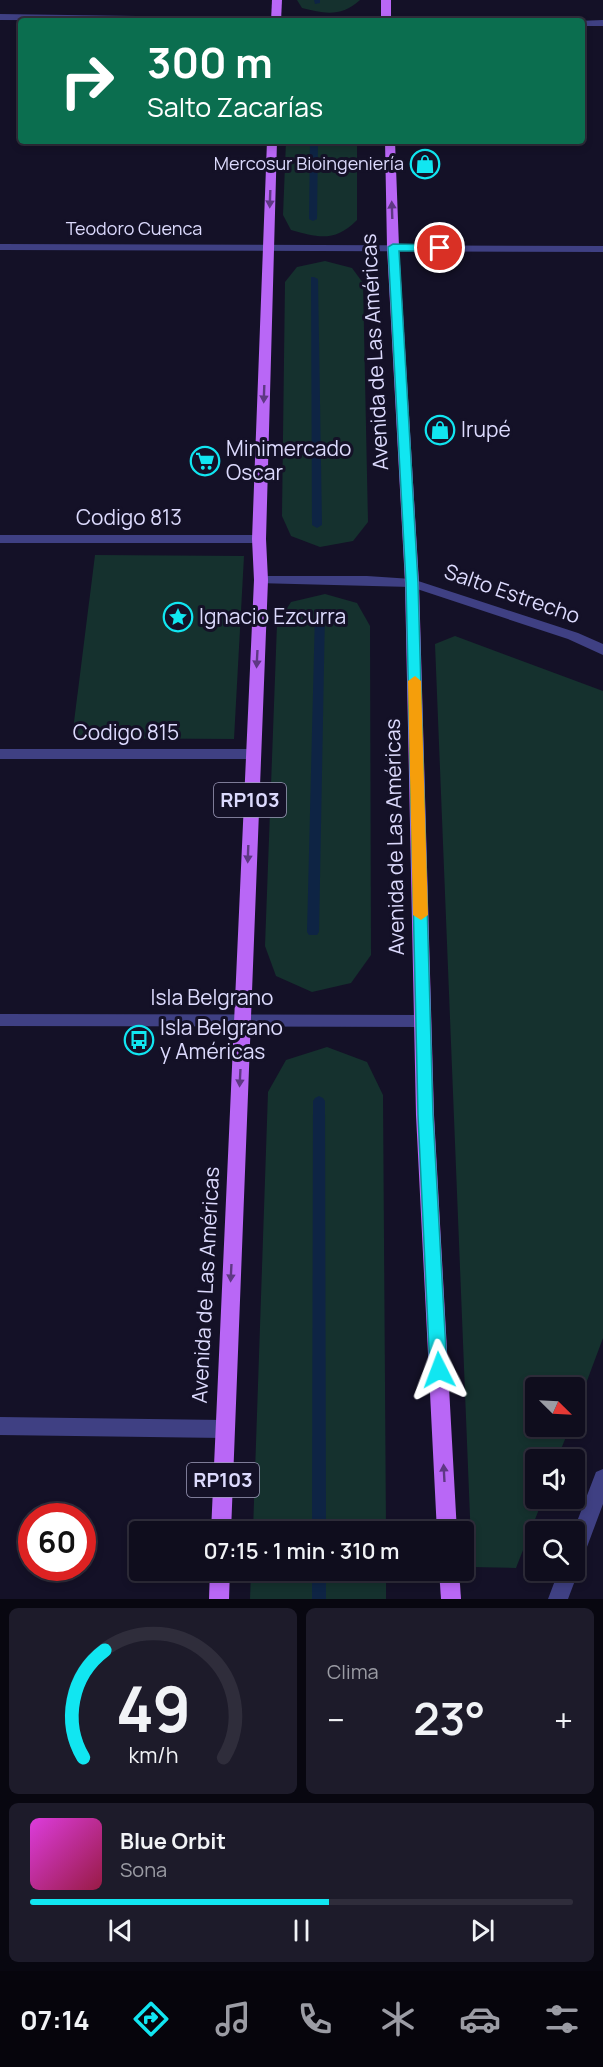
<!DOCTYPE html>
<html lang="es">
<meta charset="utf-8">
<style>
body{margin:0;font-family:Manrope,sans-serif;background:#1d1b2a;color:#f1f3f6;height:100vh;display:flex;flex-direction:column;font-size:22px;white-space:nowrap}
*{box-sizing:border-box;margin:0}
p{font-size:20px;color:#9b9ca4}
.icon{flex:none;width:33px;height:33px;fill:none;stroke:currentColor;stroke-width:2;stroke-linecap:round;stroke-linejoin:round}
.map{position:relative;height:1599px;overflow:hidden}
.sheet{display:flex;flex-direction:column;gap:9px;padding:9px;background:#080710;flex:1}
.sheet>*{flex:none}
.guide{position:absolute;left:18px;top:18px;width:567px;height:126px;border-radius:6px;box-shadow:0 3px 9px #0003,0 0 0 2px #2f2d3b;background:#0b6e4f;color:#fff;overflow:hidden}
.needle{width:39px;rotate:114deg}
.buttons{position:absolute;left:525px;top:1377px;display:grid;gap:12px}
.buttons a{display:grid;place-items:center;width:60px;height:60px;border-radius:6px;background:#0f0d1d;box-shadow:0 3px 9px #0003,0 0 0 2px #2f2d3b;font-size:30px}
.speed{position:absolute;left:18px;top:1503px;display:flex;gap:12px;font-size:30px;font-weight:700;text-align:center}
.speed>*{display:grid;place-content:center;width:78px;height:78px;border-radius:50%;background:#0f0d1d;box-shadow:0 3px 9px #0003,0 0 0 2px #2f2d3b;line-height:1}
.speed .limit{border:9px solid #d22;background:#fff;color:#111}
.pin{position:absolute;display:grid;place-items:center;width:51px;height:51px;color:#fff;margin:-26px;border:3px solid #fff;border-radius:50%;box-shadow:0 2px 6px #0007}
.me{position:absolute;width:66px;margin:-33px;rotate:357deg;stroke-linejoin:round;filter:drop-shadow(0 0 4px #0008)}
.turn{display:flex;align-items:center;gap:21px;height:126px;padding:0 30px;font-size:27px}
.turn .icon{width:78px;height:78px;stroke-width:2.5}
.turn b{display:block;font-size:42px;line-height:51px}
.big{font-size:45px;font-weight:600;line-height:1.1}
.sheet .tile{flex:1;display:flex;flex-direction:column;justify-content:center;gap:9px;min-width:0;padding:0 21px;border-radius:9px;background:#1d1b2a}
.sheet .dial{align-items:center;gap:0}
.dial svg{height:156px;overflow:visible;fill:none;stroke:#2f2d3b;stroke-width:7;stroke-linecap:round;text-anchor:middle}
.dial text{fill:#f1f3f6;stroke:none}
.song{display:flex;align-items:center;gap:18px}
.cover{width:72px;height:72px;border-radius:9px;background:linear-gradient(135deg,hsl(300 70% 55%),hsl(340 70% 35%))}
.played{height:6px;border-radius:3px;background:linear-gradient(90deg,#11e6f1 55%,#2f2d3b 55%)}
.keys{display:flex;justify-content:space-around;direction:ltr}
.heat{display:flex;justify-content:space-between;align-items:center;font-size:33px;direction:ltr}
.sheet .tiles{flex:1;display:grid;gap:9px;grid-template-columns:1fr 1fr}
.tile:last-child{grid-column:span 2}
.trip{position:absolute;left:129px;top:1521px;width:345px;height:60px;border-radius:6px;background:#0f0d1d;box-shadow:0 3px 9px #0003,0 0 0 2px #2f2d3b;font-weight:600;line-height:60px;text-align:center}
.menu{display:flex;height:96px;justify-content:space-around;align-items:center;background:#06050c;color:#9b9ca4}
.menu .icon{width:42px;height:42px}
.menu .on{color:#11e6f1}
.menu b{font-size:27px;color:#f1f3f6}
.map>svg:first-child{display:block}
.green{fill:#15312e}
.lines{fill:none;stroke-linecap:round;stroke-linejoin:round}
.stream{fill:#0e2444;fill-rule:evenodd}
.minor{fill:#3f4083;fill-rule:evenodd}
.primary{fill:#b967f6;fill-rule:evenodd}
.oneway{fill:#5e3884}
.route{fill:#11e6f1;stroke:#0b969d;stroke-width:1.5}
.slow{fill:#f59e0b}
.labels{text-anchor:middle;stroke-width:6;stroke-linejoin:round;paint-order:stroke}
.far-poi-label{font-size:18px;fill:#dcdafd;stroke:#141127;text-anchor:end}
.far-street-label{font-size:18px;fill:#dcdafd;stroke:#141127}
.shield{fill:#141127;stroke:#a09ebd;stroke-width:1.5}
.shield-label{font-size:20px;font-weight:bold;fill:#dcdafd}
.street-label{font-size:21px;fill:#dcdafd;stroke:#141127}
.poi-label{font-size:21px;fill:#dcdafd;stroke:#141127;text-anchor:start}
</style>
<div class="map">
<svg width="603" height="1599" viewBox="0 0 603 1599">
<rect width="100%" height="100%" fill="#141127"/>
<g class="green">
<path d="M297,0H360C341,17 325,14 302,8Z"/>
<path d="M286,141H357V220C335,242 319,238 291,230L283,215Z"/>
<path d="M325,261L352,268L363,283L368,522L353,541L320,547L291,536L282,516L285,282L297,267Z"/>
<path d="M95,555L244,556L234,739L72,738Z"/>
<path d="M325,594L357,603L370,626L371,955L351,983L312,992L276,976L265,946L277,624L291,602Z"/>
<path d="M455,636L603,691V1338L575,1413L574,1388H536V1426L570,1427L557,1459L536,1460V1498L543,1499L516,1568L472,1567L435,644Z"/>
<path d="M327,1047L367,1062L383,1095L386,1531H253L268,1092L286,1060Z"/>
<path d="M251,1571H386V1599H250Z"/>
</g>
<g class="lines">
<g class="stream">
<path d="M314,0H320V3L315,4Z"/>
<path d="M310,141H318L317,219L313,221L309,219Z"/>
<path d="M311,277H314L318,279L322,525L317,528L312,525Z"/>
<path d="M320,609L325,612L319,932L317,935H309L307,932L315,612Z"/>
<path d="M319,1096L323,1098L325,1101L326,1532H312L313,1101L315,1098Z"/>
<rect x="312" y="1570" width="14" height="29"/>
</g>
<g class="minor">
<path d="M0,14L271,18L276,21L0,20Z"/>
<path d="M603,20V26H582V21H578Z"/>
<path d="M0,244L603,246V252L0,250Z"/>
<path d="M0,535H259L266,539L259,543H0Z"/>
<path d="M261,576H367L412,579L578,633L603,644V655L568,639L411,587L256,583L254,580L256,577Z"/>
<path d="M0,749H252L259,754L252,759H0Z"/>
<path d="M0,1014L423,1015L429,1016L431,1021L429,1026L423,1027L0,1026Z"/>
<path d="M0,1417L224,1420L231,1423L234,1429L231,1435L224,1438L0,1435Z"/>
<path d="M603,1469V1504L581,1563L577,1565L579,1570L568,1599H548L559,1570H574L573,1532L596,1472Z"/>
</g>
<g class="primary">
<path d="M272,0H282L281,21H271Z"/>
<rect x="381" y="0" width="10" height="21"/>
<path d="M267,141H277L266,539L268,580L231,1532H211L254,580L252,539Z"/>
<path d="M385,141H395L399,247L419,583L434,1115L457,1532H437L416,1115L405,583L387,247Z"/>
<path d="M210,1570H230L229,1599H209Z"/>
<path d="M439,1570H459L461,1599H441Z"/>
</g>
</g>
<defs><path id="oneway-solid" d="M-6-.8H1V-3.2L6.5 0L1 3.2V.8H-6Z" transform="scale(1.5)"/></defs>
<g class="oneway">
<use href="#oneway-solid" transform="translate(270 199) rotate(92)"/>
<use href="#oneway-solid" transform="translate(392 210) rotate(-92)"/>
<use href="#oneway-solid" transform="translate(264 394) rotate(92)"/>
<use href="#oneway-solid" transform="translate(257 659) rotate(93)"/>
<use href="#oneway-solid" transform="translate(248 854) rotate(92)"/>
<use href="#oneway-solid" transform="translate(240 1078) rotate(93)"/>
<use href="#oneway-solid" transform="translate(231 1273) rotate(93)"/>
<use href="#oneway-solid" transform="translate(444 1473) rotate(-93)"/>
</g>
<path class="route" d="M393,244L440,245L445,248L440,251H399L418,583L433,1115L447,1370L445,1375L439,1377L433,1375L430,1370L418,1115L406,583L388,247Z"/>
<path class="slow" d="M415,676L421,681L428,915L421,920L413,915L408,681Z"/>
<defs>
<g id="shop-ring" transform="scale(1.5)"><circle r="9.5" fill="#141127" stroke="#11e6f1" stroke-width="1.5"/><path d="M-5-2.5h2.3a2.7 3.5 0 0 1 5.4 0H5L5.5 6h-11ZM-1.5-2.5h3a1.5 2.3 0 0 0-3 0Z" fill="#11e6f1"/></g>
<g id="supermarket-ring" transform="scale(1.5)"><circle r="9.5" fill="#141127" stroke="#11e6f1" stroke-width="1.5"/><path d="M-6-5.5h2.5l.6 2H6L4.5 2H-2.5L-4.4-4H-6ZM-1.5 3.2a1.3 1.3 0 1 0 .1 0ZM3 3.2a1.3 1.3 0 1 0 .1 0Z" fill="#11e6f1"/></g>
<g id="sight-ring" transform="scale(1.5)"><circle r="9.5" fill="#141127" stroke="#11e6f1" stroke-width="1.5"/><path d="M0-6L1.8-2.2L6-1.7L2.9 1.2L3.7 5.4L0 3.3L-3.7 5.4L-2.9 1.2L-6-1.7L-1.8-2.2Z" fill="#11e6f1"/></g>
<g id="bus-ring" transform="scale(1.5)"><circle r="9.5" fill="#141127" stroke="#11e6f1" stroke-width="1.5"/><path d="M-5-6H5V4H4V6H2V4H-2V6H-4V4H-5ZM-3.5-4V0h7V-4ZM-3.5 1.2v1.5H-2V1.2ZM2 1.2v1.5H3.5V1.2Z" fill="#11e6f1"/></g>
</defs>
<g fill-rule="evenodd">
<use href="#shop-ring" x="425" y="164"/>
<use href="#shop-ring" x="440" y="430"/>
<use href="#supermarket-ring" x="205" y="461"/>
<use href="#sight-ring" x="178" y="617"/>
<use href="#bus-ring" x="139" y="1040"/>
</g>
<g class="labels">
<g class="far-poi-label">
<text x="404" y="170">Mercosur Bioingeniería</text>
</g>
<g class="far-street-label">
<text x="134" y="235">Teodoro Cuenca</text>
</g>
<g class="shield">
<rect x="214" y="783" width="72" height="34" rx="4.5"/>
<rect x="187" y="1463" width="72" height="34" rx="4.5"/>
</g>
<g class="shield-label">
<text x="250" y="807">RP103</text>
<text x="223" y="1487">RP103</text>
</g>
<g class="street-label">
<text transform="translate(375 352) rotate(-93)" y="7">Avenida de Las Américas</text>
<text x="129" y="525">Codigo 813</text>
<text transform="translate(512 594) rotate(19)" y="7">Salto Estrecho</text>
<text x="126" y="740">Codigo 815</text>
<text transform="translate(395 837) rotate(-91)" y="7">Avenida de Las Américas</text>
<text x="212" y="1005">Isla Belgrano</text>
<text transform="translate(206 1285) rotate(-87)" y="7">Avenida de Las Américas</text>
</g>
<g class="poi-label">
<text x="461" y="437">Irupé</text>
<text x="226" y="456">Minimercado<tspan x="226" dy="24">Oscar</tspan></text>
<text x="199" y="624">Ignacio Ezcurra</text>
<text x="160" y="1035">Isla Belgrano<tspan x="160" dy="24">y Américas</tspan></text>
</g>
</g>
</svg>
<div class="buttons">
<a><svg class="needle" viewBox="-14 -14 28 28"><path d="M0-13l5 13h-10z" fill="#e53935"/><path d="M0 13l5-13h-10z" fill="#9b9ca4"/></svg></a>
<a><svg class="icon" aria-label="sound" viewBox="0 0 24 24"><path d="M4 9h4l5-4v14l-5-4H4zM17 9q2 3 0 6"/></svg></a>
<a><svg class="icon" aria-label="search" viewBox="0 0 24 24"><circle cx="10" cy="10" r="6"/><path d="M15 15l6 6"/></svg></a>
</div>
<div class="speed"><div class="limit">60</div></div>
<div class="pin" style="left:440px;top:248px;background:#d93025"><svg class="icon" aria-label="arrive" viewBox="0 0 24 24"><path d="M6 21V4h12l-3 4 3 4H6"/></svg></div>
<svg class="me" style="left:439px;top:1370px" viewBox="-20 -20 40 40"><path d="M0-17L14 15 0 8-14 15z" fill="#11e6f1" stroke="#fff" stroke-width="4"/></svg>
<div class="trip">07:15 · 1 min · 310 m</div>
<div class="guide">
<div class="turn"><svg class="icon" aria-label="right" viewBox="0 0 24 24"><path d="M7 20v-9h11M14 6l5 5-5 5"/></svg><div><b>300 m</b>Salto Zacarías</div></div>
</div>
</div>
<section class="sheet">
<div class="tiles">
<div class="tile dial"><svg viewBox="0 0 100 80">
<path d="M14 69A42 42 0 1 1 86 69"/>
<path d="M14 69A42 42 0 0 1 25 14" stroke="#11e6f1"/>
<text x="50" y="56" font-size="32" font-weight="700">49</text>
<text x="50" y="72" font-size="11">km/h</text>
</svg></div>
<div class="tile"><p>Clima</p>
<div class="heat"><a>−</a><b class="big">23°</b><a>+</a></div>
</div>
<div class="tile">
<div class="song"><i class="cover"></i><div><b>Blue Orbit</b><p>Sona</p></div></div>
<div class="played"></div>
<div class="keys"><svg class="icon" aria-label="previous" viewBox="0 0 24 24"><path d="M18 5L8 12l10 7zM5 5v14"/></svg><svg class="icon" aria-label="pause" viewBox="0 0 24 24"><path d="M8 5v14M16 5v14"/></svg><svg class="icon" aria-label="next" viewBox="0 0 24 24"><path d="M6 5l10 7-10 7zM19 5v14"/></svg></div>
</div>
</div>
</section>
<nav class="menu">
<b>07:14</b>
<svg class="icon on" aria-label="directions" viewBox="0 0 24 24"><path d="M12 3l9 9-9 9-9-9zM9 14v-3h6M13 9l2 2-2 2"/></svg>
<svg class="icon" aria-label="music" viewBox="0 0 24 24"><path d="M9 18V5l10-2v13"/><circle cx="6" cy="18" r="3"/><circle cx="16" cy="16" r="3"/></svg>
<svg class="icon" aria-label="phone" viewBox="0 0 24 24"><path d="M5 4h4l2 5-3 2q2 4 5 5l2-3 5 2v4C11 20 4 13 5 4z"/></svg>
<svg class="icon" aria-label="climate" viewBox="0 0 24 24"><path d="M12 3v18M4 7l16 10M4 17L20 7"/></svg>
<svg class="icon" aria-label="car" viewBox="0 0 24 24"><path d="M5 17H2v-5l4-1 3-4h7l3 4 3 1v5h-3M9 17h6M6 11h13"/><circle cx="7" cy="17" r="2"/><circle cx="17" cy="17" r="2"/></svg>
<svg class="icon" aria-label="filters" viewBox="0 0 24 24"><path d="M4 7h16M4 17h16"/><circle cx="9" cy="7" r="2"/><circle cx="15" cy="17" r="2"/></svg>
</nav>
